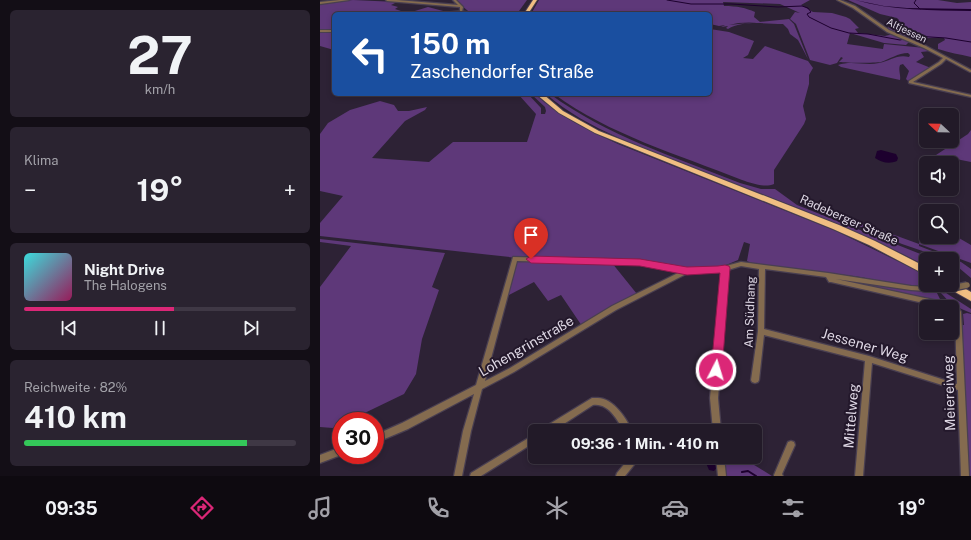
<!DOCTYPE html>
<html lang="de">
<meta charset="utf-8">
<style>
body{margin:0;font-family:"Public Sans",sans-serif;background:#2a2330;color:#f1f3f6;height:100vh;display:flex;flex-direction:column;font-size:15px;white-space:nowrap}
*{box-sizing:border-box;margin:0}
p{font-size:13px;color:#a2a1a8}
.icon{flex:none;width:22px;height:22px;fill:none;stroke:currentColor;stroke-width:2;stroke-linecap:round;stroke-linejoin:round}
.map{position:relative;flex:1;overflow:hidden}
.sheet{display:flex;flex-direction:column;gap:10px;padding:10px;background:#130e16;width:320px}
.sheet>*{flex:none}
.top-card{position:absolute;left:12px;top:12px;width:380px;height:84px;border-radius:6px;box-shadow:0 2px 6px #0003,0 0 0 1px #3f3845;background:#1a4fa0;color:#fff;overflow:hidden}
.needle{width:26px;rotate:292deg}
.fabs{position:absolute;left:599px;top:108px;display:grid;gap:8px}
.fabs a{display:grid;place-items:center;width:40px;height:40px;border-radius:6px;background:#221a28;box-shadow:0 2px 6px #0003,0 0 0 1px #3f3845;font-size:20px}
.speed{position:absolute;left:12px;top:412px;display:flex;gap:8px;font-size:20px;font-weight:700;text-align:center}
.speed>*{display:grid;place-content:center;width:52px;height:52px;border-radius:50%;background:#221a28;box-shadow:0 2px 6px #0003,0 0 0 1px #3f3845;line-height:1}
.speed .limit{border:6px solid #d22;background:#fff;color:#111}
.pin{position:absolute;display:grid;place-items:center;width:34px;height:34px;color:#fff;margin:-41px -17px;border-radius:50% 50% 50% 0;rotate:-45deg;box-shadow:0 0 4px #0007}
.pin .icon{rotate:45deg}
.me{position:absolute;width:44px;margin:-22px;rotate:5deg;stroke-linejoin:round;filter:drop-shadow(0 0 3px #0008)}
.turn{display:flex;align-items:center;gap:14px;height:84px;padding:0 12px;font-size:18px}
.turn .icon{width:52px;height:52px;stroke-width:2.5}
.turn b{display:block;font-size:28px;line-height:34px}
.big{font-size:30px;font-weight:700;line-height:1.1}
.sheet .tile{flex:1;display:flex;flex-direction:column;justify-content:center;gap:6px;min-width:0;padding:0 14px;border-radius:6px;background:#2a2330}
.sheet .dial{align-items:center;gap:0}
.dial b{font-size:52px;line-height:1}
.song{display:flex;align-items:center;gap:12px}
.cover{width:48px;height:48px;border-radius:6px;background:linear-gradient(135deg,hsl(180 70% 55%),hsl(330 70% 35%))}
.played{height:4px;border-radius:2px;background:linear-gradient(90deg,#db2777 55%,#3f3845 55%)}
.keys{display:flex;justify-content:space-around;direction:ltr}
.heat{display:flex;justify-content:space-between;align-items:center;font-size:22px;direction:ltr}
.charge{height:6px;border-radius:3px;background:linear-gradient(90deg,#34c759 82%,#3f3845 0)}
.trip{position:absolute;left:208px;top:424px;width:234px;height:40px;border-radius:6px;background:#221a28;box-shadow:0 2px 6px #0003,0 0 0 1px #3f3845;font-weight:700;line-height:40px;text-align:center}
.tabs{display:flex;height:64px;justify-content:space-around;align-items:center;background:#0e0a10;color:#a2a1a8}
.tabs .icon{width:28px;height:28px}
.tabs .active{color:#db2777}
.tabs b{font-size:18px;color:#f1f3f6}
main{display:flex;flex:1;min-height:0}
.map>svg:first-child{display:block}
.green{fill:#5e3879}
.water{fill:#1d002e}
.lines{fill:none;stroke-linecap:round;stroke-linejoin:round}
.stream-far1{stroke:#1d002e;stroke-width:1}
.stream{stroke:#1d002e;stroke-width:2}
.minor-casing{stroke:#493f51;stroke-width:2.5}
.tertiary-casing{stroke:#493f51;stroke-width:2}
.trunk-casing{stroke:#493f51;stroke-width:2}
.minor{fill:#846b4f;fill-rule:evenodd}
.tertiary{fill:#846b4f;fill-rule:evenodd}
.trunk{fill:#f0be82;fill-rule:evenodd}
.minor-bridge-casing{stroke:#493f51;stroke-width:8;stroke-linecap:butt}
.minor-bridge{stroke:#846b4f;stroke-width:5.5}
.route{fill:#db2777;stroke:#8e194d}
.labels{text-anchor:middle;stroke-width:4;stroke-linejoin:round;paint-order:stroke}
.far-street-label{font-size:10px;fill:#ded7e4;stroke:#23182b}
.street-label{font-size:12px;fill:#ded7e4;stroke:#23182b}
.near-street-label{font-size:14px;fill:#ded7e4;stroke:#23182b}
</style>
<main>
<section class="sheet">
<div class="tile dial"><b>27</b><p>km/h</p></div>
<div class="tile"><p>Klima</p>
<div class="heat"><a>−</a><b class="big">19°</b><a>+</a></div>
</div>
<div class="tile">
<div class="song"><i class="cover"></i><div><b>Night Drive</b><p>The Halogens</p></div></div>
<div class="played"></div>
<div class="keys"><svg class="icon" aria-label="previous" viewBox="0 0 24 24"><path d="M18 5L8 12l10 7zM5 5v14"/></svg><svg class="icon" aria-label="pause" viewBox="0 0 24 24"><path d="M8 5v14M16 5v14"/></svg><svg class="icon" aria-label="next" viewBox="0 0 24 24"><path d="M6 5l10 7-10 7zM19 5v14"/></svg></div>
</div>
<div class="tile"><p>Reichweite · 82%</p><b class="big">410 km</b><div class="charge"></div></div>
</section>
<div class="map">
<svg width="651" height="476" viewBox="0 0 651 476">
<rect width="100%" height="100%" fill="#2d2235"/>
<g class="green">
<path d="M33,0L77,2L71,5L78,7L75,9L81,11L73,14H14V30H0V3Z"/>
<path d="M135,0H207L199,11L194,14H163L148,11Z"/>
<path d="M219,0H490L481,5L493,12L512,13L526,17L530,19L539,28L535,29L538,33L565,36L573,34L590,41L586,45L564,43L530,33L527,44L563,49L564,44L605,48L610,51L601,52L604,57L596,62L611,68L588,81L586,79L589,71L583,64L580,65C578,70 581,75 580,80L521,67L518,65C532,60 545,66 559,63C570,61 577,54 589,57L590,55L588,53C578,53 570,59 561,62C555,63 527,63 519,62L523,58L521,57L517,63L510,65L490,60L476,24L470,19L475,12L480,13L460,4L403,2L404,6C417,6 426,8 435,12L434,17L440,22L418,23L409,25L469,19L474,24L488,59L478,40L470,34L468,29L463,24C446,24 423,20 408,29L406,28L408,26L401,27L405,25L399,26L390,24V14H211Z"/>
<path d="M528,0H618L637,3L651,2V57C639,54 630,53 618,49V44L625,40L624,38C617,37 601,39 597,38C592,36 590,36 585,38L566,29L576,23L575,22L579,20L577,18L560,14Z"/>
<path d="M108,7L127,12L114,14H85Z"/>
<path d="M390,29L409,32L434,41L428,55L423,58L433,59L445,46L488,61L493,68L489,75V84L483,106L486,119L484,124L454,170V184C444,188 431,183 422,180C357,154 290,135 234,94H390Z"/>
<path d="M0,32H14V50L0,46Z"/>
<path d="M198,94H208L221,108V114H225L226,111L225,107L211,94H215C240,117 268,130 298,144L516,231L606,275V285H624C597,290 561,280 533,276C501,271 468,268 435,265L427,261L430,244L424,242L418,260L399,268L369,270L320,261L198,258L0,236V223L23,196L0,191V134L8,123L30,110L60,101L74,105L78,111H89L107,107L105,110L85,121L52,158L109,162L133,142H207L216,114Z"/>
<path d="M226,94H230C287,136 355,157 420,183L441,189H455L477,205L613,259H606V266C533,227 454,199 377,169C325,148 269,131 226,94Z"/>
<path d="M651,130V162L616,155L648,134Z"/>
<path d="M503,211H509L599,244L605,218L606,237H632V234L651,245V263L599,244V246L641,262L651,269V278L632,262V259H626L582,244Z"/>
<path d="M0,239L125,253L112,287L119,290L102,339L96,374L84,394L28,421H21V424L13,428L0,427V287L31,246L0,242Z"/>
<path d="M196,261L292,263L317,294L262,326L241,295L228,301L214,282L187,296Z"/>
<path d="M512,277L589,290L617,293L620,299L627,304L513,278Z"/>
<path d="M621,293H626L651,309V313L632,305Z"/>
<path d="M647,313L651,314V476H648L641,325H644L643,314Z"/>
<path d="M403,457H421L452,476H404Z"/>
</g>
<g class="water">
<path d="M535,0L564,6L587,8L651,9V11C612,10 573,11 535,0Z"/>
<path d="M561,150L576,154L578,158L577,161C570,164 562,163 555,158L557,151Z"/>
<path d="M379,457H397L398,466L394,471L389,470L386,463L381,461Z"/>
</g>
<g class="lines">
<g class="stream-far1">
<path d="M347,0L371,4H411L458,7L482,6L488,8L491,12L487,14L489,17L511,28L529,33L548,34L580,40L595,36L626,38L651,42"/>
<path d="M596,0L594,3L600,9"/>
</g>
<path class="stream" d="M422,472L428,471L436,476"/>
<g class="minor-casing">
<g id="minor">
<path d="M20,0H29L0,4V2Z"/>
<path d="M66,0H77L138,5L133,0H136L143,7L142,12L141,13L140,12V7L67,1Z"/>
<path d="M517,0H520L535,6L569,30L606,46L651,70V72H650L626,59L621,64L593,82L651,95V97L589,83V81L619,62L623,58L604,48L567,32L533,8Z"/>
<path d="M193,257L320,260L367,269L398,268L421,262L508,273L591,286L624,288L625,290L624,292H622L591,290L516,279L628,303L640,310L641,312L649,476H641L638,390L552,363L543,476H535L545,361L444,335L439,380L438,382L435,383L432,382L431,380L438,331L439,269L421,266L408,270L398,398L401,431H393L390,398L402,271L398,272L368,273L296,310L194,372L162,389L151,431L142,476H134L143,431L154,394L88,429L55,443V435L82,423L156,385ZM197,261L320,264L360,272L292,306L190,368L165,381ZM445,269L506,277L509,282H511L621,307H632V312L635,313L637,384L549,356L444,329Z"/>
<path d="M272,398C273,398 278,398 278,398C293,398 307,419 312,431H304C297,420 289,403 273,405L233,431H222L223,428Z"/>
<path d="M215,434V442L161,476H150L151,473Z"/>
<path d="M471,441L474,442L475,445L462,474L463,476H454V475L468,442Z"/>
<path d="M21,447V455L0,463V455Z"/>
<path d="M310,457H319L318,460L305,476H296L297,473Z"/>
<path d="M396,457H404L406,476H398Z"/>
</g>
</g>
<g class="tertiary-casing">
<g id="tertiary">
<path d="M141,11L162,14H116L118,13Z"/>
<rect x="0" y="30" width="14" height="2"/>
</g>
</g>
<g class="trunk-casing">
<g id="trunk">
<path d="M213,0H217L208,14H204Z"/>
<path d="M216,94H223L243,111L279,131L519,225L555,241L606,267V275L549,245L513,229L275,133L239,113Z"/>
<path d="M632,281L651,292V301L628,288L626,285H632Z"/>
</g>
</g>
<use href="#minor" class="minor"/>
<use href="#tertiary" class="tertiary"/>
<use href="#trunk" class="trunk"/>
<g class="minor-bridge-casing">
<path id="minor-bridge" d="M622,290L647,285"/>
</g>
<use href="#minor-bridge" class="minor-bridge"/>
</g>
<path class="route" d="M211,256L320,259L367,267L398,266L405,265L409,266L410,268L402,370L401,373L396,375L392,373L391,370L400,273L367,275L320,266L211,263L206,259Z"/>
<g class="labels">
<g class="far-street-label">
<text transform="translate(587 30) rotate(26)" y="4">Altjessen</text>
</g>
<g class="street-label">
<text transform="translate(529 220) rotate(24)" y="4">Radeberger Straße</text>
<text transform="translate(430 312) rotate(-88)" y="4">Am Südhang</text>
</g>
<g class="near-street-label">
<text transform="translate(545 345) rotate(16)" y="5">Jessener Weg</text>
<text transform="translate(206 346) rotate(-30)" y="5">Lohengrinstraße</text>
<text transform="translate(629 393) rotate(-92)" y="5">Meiereiweg</text>
<text transform="translate(531 416) rotate(-85)" y="5">Mittelweg</text>
</g>
</g>
</svg>
<div class="fabs">
<a><svg class="needle" viewBox="-14 -14 28 28"><path d="M0-13l5 13h-10z" fill="#e53935"/><path d="M0 13l5-13h-10z" fill="#a2a1a8"/></svg></a>
<a><svg class="icon" aria-label="sound" viewBox="0 0 24 24"><path d="M4 9h4l5-4v14l-5-4H4zM17 9q2 3 0 6"/></svg></a>
<a><svg class="icon" aria-label="search" viewBox="0 0 24 24"><circle cx="10" cy="10" r="6"/><path d="M15 15l6 6"/></svg></a>
<a>+</a>
<a>−</a>
</div>
<div class="speed"><div class="limit">30</div></div>
<div class="pin" style="left:211px;top:259px;background:#d93025"><svg class="icon" aria-label="arrive" viewBox="0 0 24 24"><path d="M6 21V4h12l-3 4 3 4H6"/></svg></div>
<svg class="me" style="left:396px;top:370px" viewBox="-20 -20 40 40"><circle r="17" fill="#db2777" stroke="#fff" stroke-width="3"/><path d="M0-11L8 9 0 5-8 9z" fill="#fff"/></svg>
<div class="trip">09:36 · 1 Min. · 410 m</div>
<div class="top-card">
<div class="turn"><svg class="icon" aria-label="left" viewBox="0 0 24 24"><path d="M17 20v-9H6M10 6l-5 5 5 5"/></svg><div><b>150 m</b>Zaschendorfer Straße</div></div>
</div>
</div>
</main>
<nav class="tabs">
<b>09:35</b>
<svg class="icon active" aria-label="directions" viewBox="0 0 24 24"><path d="M12 3l9 9-9 9-9-9zM9 14v-3h6M13 9l2 2-2 2"/></svg>
<svg class="icon" aria-label="music" viewBox="0 0 24 24"><path d="M9 18V5l10-2v13"/><circle cx="6" cy="18" r="3"/><circle cx="16" cy="16" r="3"/></svg>
<svg class="icon" aria-label="phone" viewBox="0 0 24 24"><path d="M5 4h4l2 5-3 2q2 4 5 5l2-3 5 2v4C11 20 4 13 5 4z"/></svg>
<svg class="icon" aria-label="climate" viewBox="0 0 24 24"><path d="M12 3v18M4 7l16 10M4 17L20 7"/></svg>
<svg class="icon" aria-label="car" viewBox="0 0 24 24"><path d="M5 17H2v-5l4-1 3-4h7l3 4 3 1v5h-3M9 17h6M6 11h13"/><circle cx="7" cy="17" r="2"/><circle cx="17" cy="17" r="2"/></svg>
<svg class="icon" aria-label="filters" viewBox="0 0 24 24"><path d="M4 7h16M4 17h16"/><circle cx="9" cy="7" r="2"/><circle cx="15" cy="17" r="2"/></svg>
<b>19°</b>
</nav>
